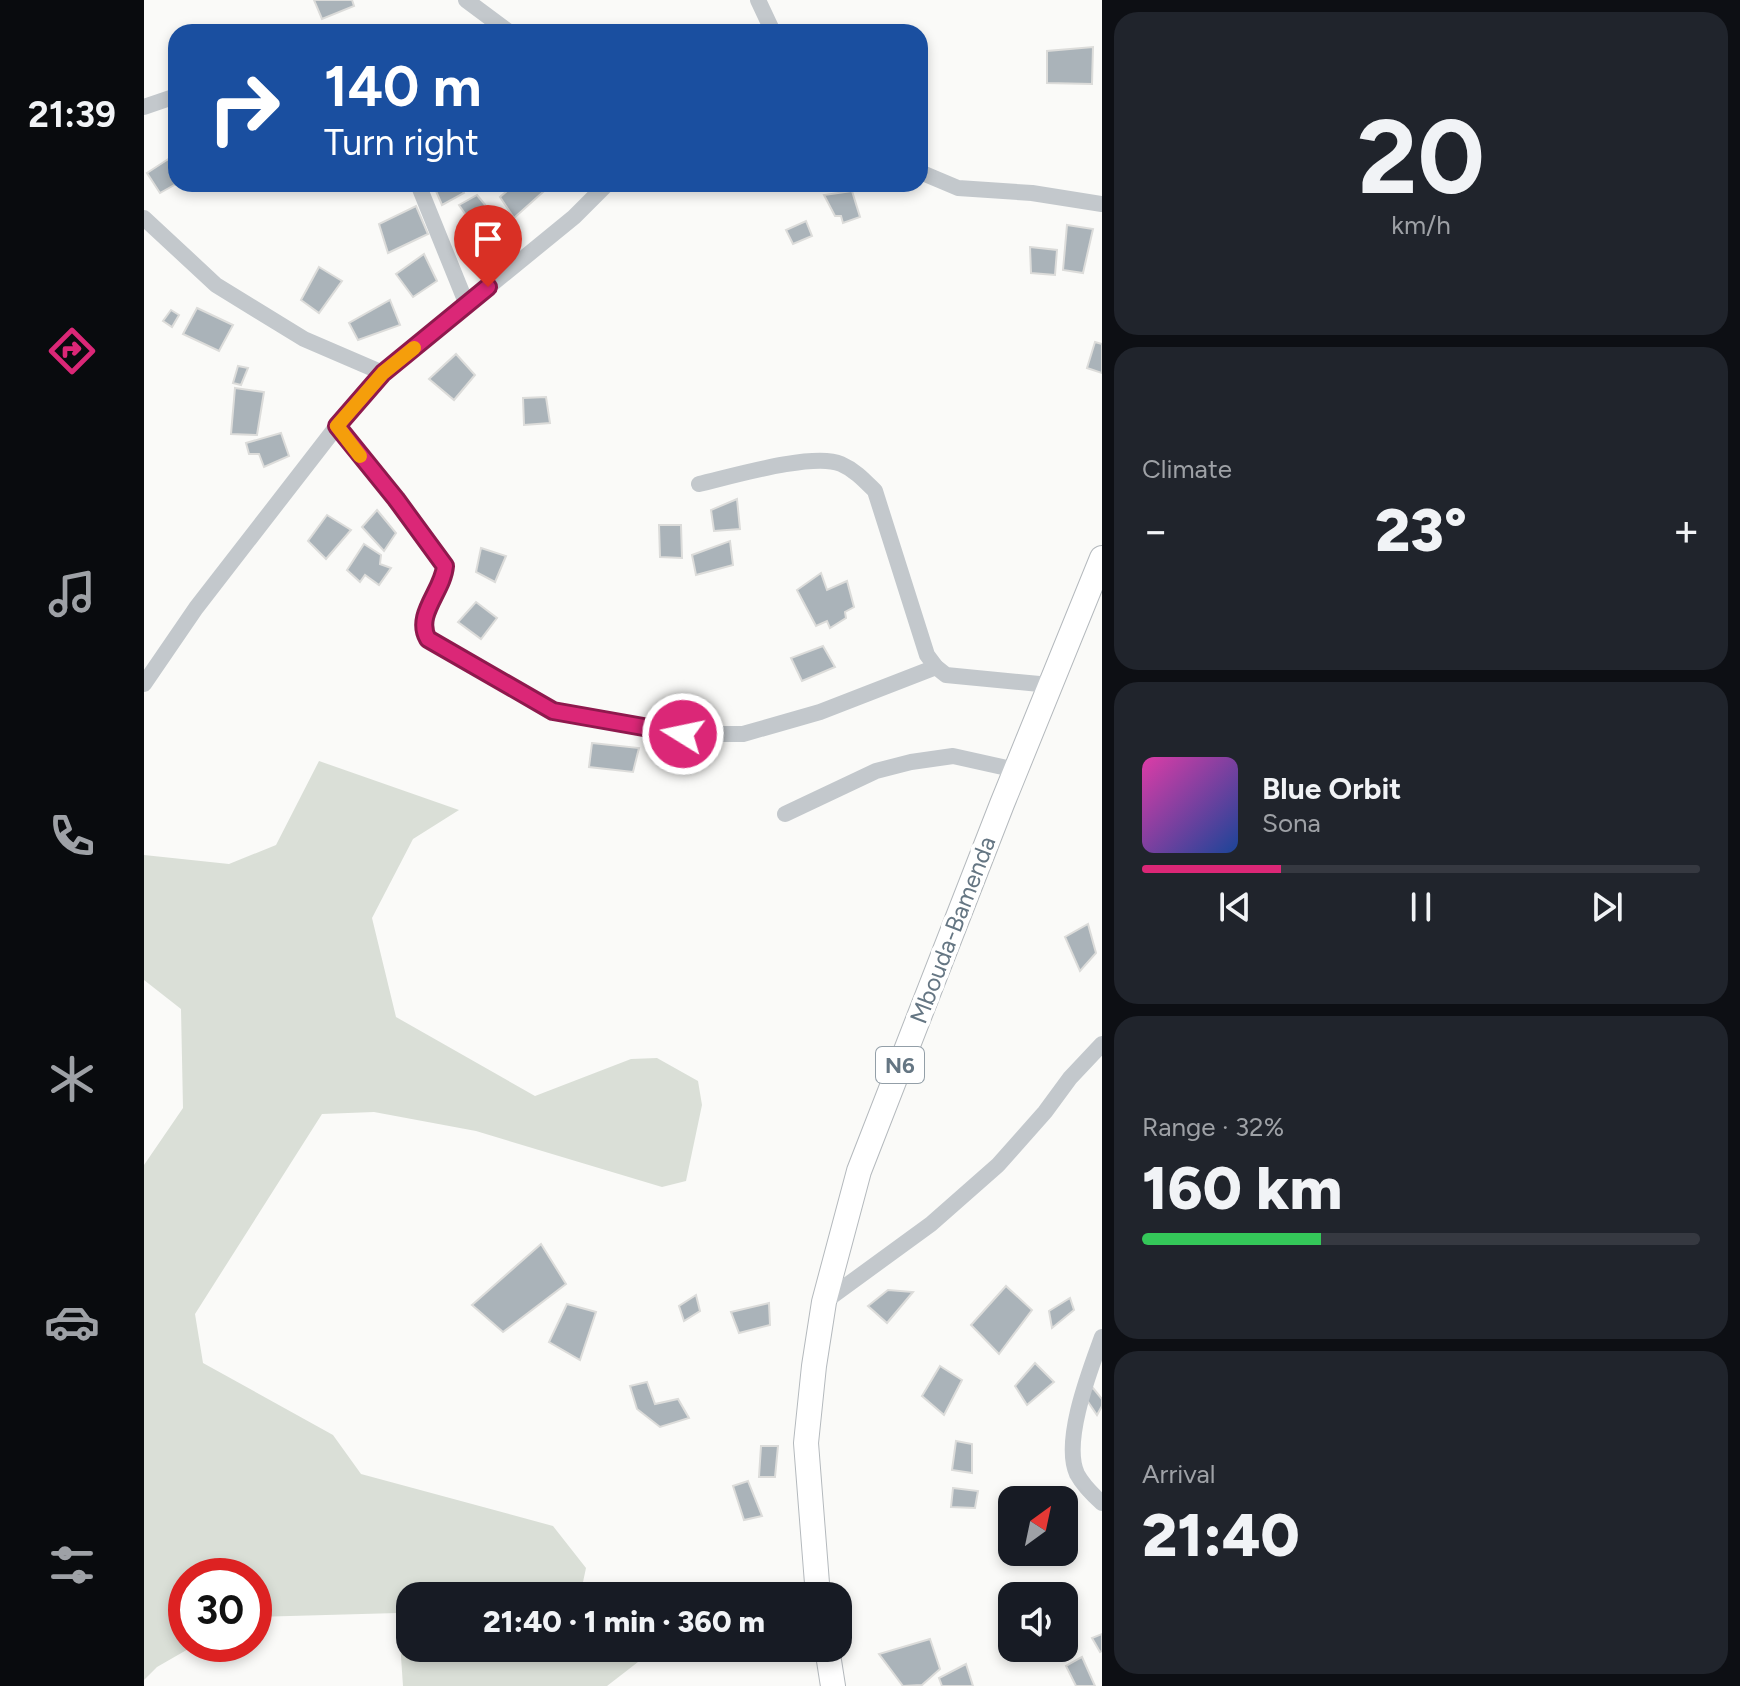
<!DOCTYPE html>
<meta charset="utf-8">
<style>
body{margin:0;font-family:Figtree,sans-serif;background:#20242c;color:#f1f3f6;height:100vh;display:flex;flex-direction:column;font-size:30px;white-space:nowrap}
*{box-sizing:border-box;margin:0}
p{font-size:26px;color:#9ea1a6}
.icon{flex:none;width:44px;height:44px;fill:none;stroke:currentColor;stroke-width:2;stroke-linecap:round;stroke-linejoin:round}
.map{position:relative;flex:1;overflow:hidden}
.details{display:flex;flex-direction:column;gap:12px;padding:12px;background:#0d0f14;width:638px}
.details>*{flex:none}
.top-card{position:absolute;left:24px;top:24px;width:760px;height:168px;border-radius:24px;box-shadow:0 4px 12px #0003;background:#1a4fa0;color:#fff;overflow:hidden}
.needle{width:52px;rotate:33deg}
.tools{position:absolute;left:854px;top:1486px;display:grid;gap:16px}
.tools a{display:grid;place-items:center;width:80px;height:80px;border-radius:16px;background:#171b24;box-shadow:0 4px 12px #0003;font-size:40px}
.speed{position:absolute;left:24px;top:1558px;display:flex;gap:16px;font-size:40px;font-weight:700;text-align:center}
.speed>*{display:grid;place-content:center;width:104px;height:104px;border-radius:50%;background:#171b24;box-shadow:0 4px 12px #0003;line-height:1}
.speed .limit{border:12px solid #d22;background:#fff;color:#111}
.pin{position:absolute;display:grid;place-items:center;width:68px;height:68px;color:#fff;margin:-82px -34px;border-radius:50% 50% 50% 0;rotate:-45deg;box-shadow:0 0 8px #0007}
.pin .icon{rotate:45deg}
.me{position:absolute;width:88px;margin:-44px;rotate:280deg;stroke-linejoin:round;filter:drop-shadow(0 0 6px #0008)}
.turn{display:flex;align-items:center;gap:28px;height:168px;padding:0 24px;font-size:36px}
.turn .icon{width:104px;height:104px;stroke-width:2.5}
.turn b{display:block;font-size:56px;line-height:68px}
.big{font-size:60px;font-weight:800;line-height:1.1}
.details .tile{flex:1;display:flex;flex-direction:column;justify-content:center;gap:12px;min-width:0;padding:0 28px;border-radius:24px;background:#20242c}
.details .dial{align-items:center;gap:0}
.dial b{font-size:104px;line-height:1}
.song{display:flex;align-items:center;gap:24px}
.cover{width:96px;height:96px;border-radius:12px;background:linear-gradient(135deg,hsl(320 70% 55%),hsl(220 70% 35%))}
.played{height:8px;border-radius:4px;background:linear-gradient(90deg,#db2777 25%,#363941 25%)}
.keys{display:flex;justify-content:space-around;direction:ltr}
.heat{display:flex;justify-content:space-between;align-items:center;font-size:44px;direction:ltr}
.charge{height:12px;border-radius:6px;background:linear-gradient(90deg,#34c759 32%,#363941 0)}
.trip{position:absolute;left:252px;top:1582px;width:456px;height:80px;border-radius:24px;background:#171b24;box-shadow:0 4px 12px #0003;font-weight:800;line-height:80px;text-align:center}
main{display:flex;flex:1;min-height:0}
.tab-bar{display:flex;flex-direction:column;width:144px;justify-content:space-around;align-items:center;background:#090b0e;color:#9ea1a6}
.tab-bar .icon{width:56px;height:56px}
.tab-bar .on{color:#db2777}
.tab-bar b{font-size:36px;color:#f1f3f6}
.map>svg:first-child{display:block}
.green{fill:#dadfd7}
.building{fill:#aab3b9;stroke:#dcdcda;stroke-width:2}
.lines{fill:none;stroke-linecap:round;stroke-linejoin:round}
.highway-casing{stroke:#b4b9bd;stroke-width:26}
.minor{stroke:#c3c8cc;stroke-width:16}
.highway{stroke:#fff;stroke-width:24}
.route-casing{stroke:#8e194d;stroke-width:20}
.route{stroke:#db2777;stroke-width:14}
.slow{stroke:#f59e0b;stroke-width:14}
.labels{text-anchor:middle;stroke-width:8;stroke-linejoin:round;paint-order:stroke}
.shield{fill:#fff;stroke:#939fa8;stroke-width:2}
.shield-label{font-size:22px;font-weight:bold;fill:#657683}
.street-label{font-size:24px;fill:#657683;stroke:#fff}
</style>
<main>
<nav class="tab-bar">
<b>21:39</b>
<svg class="icon on" aria-label="directions" viewBox="0 0 24 24"><path d="M12 3l9 9-9 9-9-9zM9 14v-3h6M13 9l2 2-2 2"/></svg>
<svg class="icon" aria-label="music" viewBox="0 0 24 24"><path d="M9 18V5l10-2v13"/><circle cx="6" cy="18" r="3"/><circle cx="16" cy="16" r="3"/></svg>
<svg class="icon" aria-label="phone" viewBox="0 0 24 24"><path d="M5 4h4l2 5-3 2q2 4 5 5l2-3 5 2v4C11 20 4 13 5 4z"/></svg>
<svg class="icon" aria-label="climate" viewBox="0 0 24 24"><path d="M12 3v18M4 7l16 10M4 17L20 7"/></svg>
<svg class="icon" aria-label="car" viewBox="0 0 24 24"><path d="M5 17H2v-5l4-1 3-4h7l3 4 3 1v5h-3M9 17h6M6 11h13"/><circle cx="7" cy="17" r="2"/><circle cx="17" cy="17" r="2"/></svg>
<svg class="icon" aria-label="filters" viewBox="0 0 24 24"><path d="M4 7h16M4 17h16"/><circle cx="9" cy="7" r="2"/><circle cx="15" cy="17" r="2"/></svg>
</nav>
<div class="map">
<svg width="958" height="1686" viewBox="0 0 958 1686">
<rect width="100%" height="100%" fill="#fafaf8"/>
<path class="green" d="M175,761L315,810L269,839L228,918L252,1017L391,1096L487,1059L513,1058L554,1081L558,1105L542,1181L518,1187L332,1131L230,1112L178,1114L51,1314L59,1363L189,1435L217,1474L409,1526L442,1568L436,1596H266V1648H491L494,1662L463,1686H259L254,1613L110,1617V1576H42V1644H53L13,1667L0,1680V1165L39,1108L37,1009L0,980V855L85,864L132,845Z"/>
<g class="building">
<path d="M170,0H208L210,6L178,19Z"/>
<path d="M949,47L948,84L903,83V51Z"/>
<path d="M32,154V184L16,193L3,173Z"/>
<path d="M289,184H314L320,193L298,205Z"/>
<path d="M371,184H391L399,192L370,218L356,197Z"/>
<path d="M708,191L716,217L699,223L697,216H691L680,195Z"/>
<path d="M333,195L347,212L335,219L332,215L324,218L315,205Z"/>
<path d="M272,206L284,234L244,253L235,224Z"/>
<path d="M347,212L368,236L338,256L323,235Z"/>
<path d="M662,221L668,236L649,244L642,230Z"/>
<path d="M923,225L949,229L939,273L919,270Z"/>
<path d="M886,247L913,250L911,275L887,273Z"/>
<path d="M280,254L293,281L269,297L252,274Z"/>
<path d="M175,267L198,281L175,313L157,300Z"/>
<path d="M246,300L256,325L214,340L205,323Z"/>
<path d="M53,308L89,325L75,351L39,334Z"/>
<path d="M27,310L35,315L28,327L19,321Z"/>
<path d="M951,342L958,344V373L943,368Z"/>
<path d="M312,354L331,375L310,400L285,379Z"/>
<path d="M94,366L104,368L97,385L89,383Z"/>
<path d="M91,388L120,392L113,435L87,434Z"/>
<path d="M402,397L406,423L380,425L379,398Z"/>
<path d="M137,433L145,456L120,467L115,454H105L102,443Z"/>
<path d="M593,499L596,529L570,531L567,510Z"/>
<path d="M233,510L252,533L240,551L218,527Z"/>
<path d="M183,515L207,530L182,559L164,541Z"/>
<path d="M515,525H537L538,558L516,557Z"/>
<path d="M586,541L589,565L552,575L548,555Z"/>
<path d="M220,544L237,555L236,564L247,568L235,585L221,575L216,582L203,570Z"/>
<path d="M337,548L362,556L351,582L332,572Z"/>
<path d="M677,573L683,590L703,581L710,607L701,612L702,618L686,628L683,621L672,626L653,590Z"/>
<path d="M332,602L353,618L337,639L314,622Z"/>
<path d="M679,646L691,667L658,681L647,658Z"/>
<path d="M448,743L495,748L489,772L445,767Z"/>
<path d="M944,924L952,953L936,971L921,937Z"/>
<path d="M397,1244L422,1284L359,1332L328,1305Z"/>
<path d="M862,1286L888,1310L855,1354L827,1325Z"/>
<path d="M744,1290L769,1292L743,1323L724,1306Z"/>
<path d="M552,1295L556,1311L540,1321L535,1306Z"/>
<path d="M926,1298L930,1310L908,1328L905,1311Z"/>
<path d="M625,1303L626,1325L595,1333L587,1312Z"/>
<path d="M423,1304L452,1312L436,1360L405,1342Z"/>
<path d="M891,1363L910,1382L883,1405L871,1386Z"/>
<path d="M796,1366L818,1380L800,1415L778,1396Z"/>
<path d="M503,1382L511,1404L534,1399L545,1418L516,1427L493,1409L486,1386Z"/>
<path d="M949,1388L958,1399V1406L953,1415L938,1393Z"/>
<path d="M812,1441L828,1444V1473L808,1470Z"/>
<path d="M617,1446H634L631,1477H615Z"/>
<path d="M604,1481L618,1516L600,1520L589,1486Z"/>
<path d="M809,1488L834,1491L831,1508L807,1507Z"/>
<path d="M958,1634V1651L956,1652L948,1638Z"/>
<path d="M786,1639L796,1669L778,1685L759,1686L735,1654Z"/>
<path d="M938,1657L951,1686H932L922,1666Z"/>
<path d="M822,1664L829,1686H798L795,1678Z"/>
</g>
<g class="lines">
<g class="highway-casing">
<g id="highway">
<path d="M674,1596L662,1443L670,1366L680,1302L715,1171L858,804L958,558"/>
<path d="M683,1648L689,1686"/>
</g>
</g>
<g class="minor">
<path d="M322,0L365,32"/>
<path d="M614,0L629,32"/>
<path d="M0,107L32,96"/>
<path d="M776,172L814,188L888,193L958,204"/>
<path d="M274,184L323,305"/>
<path d="M0,218L72,285L160,339L239,373"/>
<path d="M193,426L252,499L301,566C299,591 270,615 284,639L409,711L539,734H599L676,712L792,667"/>
<path d="M555,484C586,477 669,452 697,464C711,470 721,481 731,491L783,655L792,667L802,675L906,685"/>
<path d="M0,684L52,608L193,426L239,373L430,217L463,184"/>
<path d="M641,814L732,771L767,762L809,756L872,770"/>
<path d="M680,1302L787,1224L854,1165L901,1112L926,1078L958,1044"/>
<path d="M958,1337C946,1370 918,1441 933,1474C939,1485 949,1495 958,1503"/>
</g>
<use href="#highway" class="highway"/>
</g>
<g class="lines">
<g class="route-casing">
<path id="route" d="M344,287L239,373L193,426L252,499L301,566C299,591 270,615 284,639L409,711L539,734"/>
</g>
<use href="#route" class="route"/>
<path class="slow" d="M216,456L193,426L239,373L270,348"/>
</g>
<g class="labels">
<rect class="shield" x="732" y="1047" width="48" height="36" rx="6"/>
<g class="shield-label">
<text x="756" y="1073">N6</text>
</g>
<g class="street-label">
<text transform="translate(809 930) rotate(-69)" y="8">Mbouda-Bamenda</text>
</g>
</g>
</svg>
<div class="tools">
<a><svg class="needle" viewBox="-14 -14 28 28"><path d="M0-13l5 13h-10z" fill="#e53935"/><path d="M0 13l5-13h-10z" fill="#9ea1a6"/></svg></a>
<a><svg class="icon" aria-label="sound" viewBox="0 0 24 24"><path d="M4 9h4l5-4v14l-5-4H4zM17 9q2 3 0 6"/></svg></a>
</div>
<div class="speed"><div class="limit">30</div></div>
<div class="pin" style="left:344px;top:287px;background:#d93025"><svg class="icon" aria-label="arrive" viewBox="0 0 24 24"><path d="M6 21V4h12l-3 4 3 4H6"/></svg></div>
<svg class="me" style="left:539px;top:734px" viewBox="-20 -20 40 40"><circle r="17" fill="#db2777" stroke="#fff" stroke-width="3"/><path d="M0-11L8 9 0 5-8 9z" fill="#fff"/></svg>
<div class="trip">21:40 · 1 min · 360 m</div>
<div class="top-card">
<div class="turn"><svg class="icon" aria-label="right" viewBox="0 0 24 24"><path d="M7 20v-9h11M14 6l5 5-5 5"/></svg><div><b>140 m</b>Turn right</div></div>
</div>
</div>
<section class="details">
<div class="tile dial"><b>20</b><p>km/h</p></div>
<div class="tile"><p>Climate</p>
<div class="heat"><a>−</a><b class="big">23°</b><a>+</a></div>
</div>
<div class="tile">
<div class="song"><i class="cover"></i><div><b>Blue Orbit</b><p>Sona</p></div></div>
<div class="played"></div>
<div class="keys"><svg class="icon" aria-label="previous" viewBox="0 0 24 24"><path d="M18 5L8 12l10 7zM5 5v14"/></svg><svg class="icon" aria-label="pause" viewBox="0 0 24 24"><path d="M8 5v14M16 5v14"/></svg><svg class="icon" aria-label="next" viewBox="0 0 24 24"><path d="M6 5l10 7-10 7zM19 5v14"/></svg></div>
</div>
<div class="tile"><p>Range · 32%</p><b class="big">160 km</b><div class="charge"></div></div>
<div class="tile"><p>Arrival</p><b class="big">21:40</b></div>
</section>
</main>
